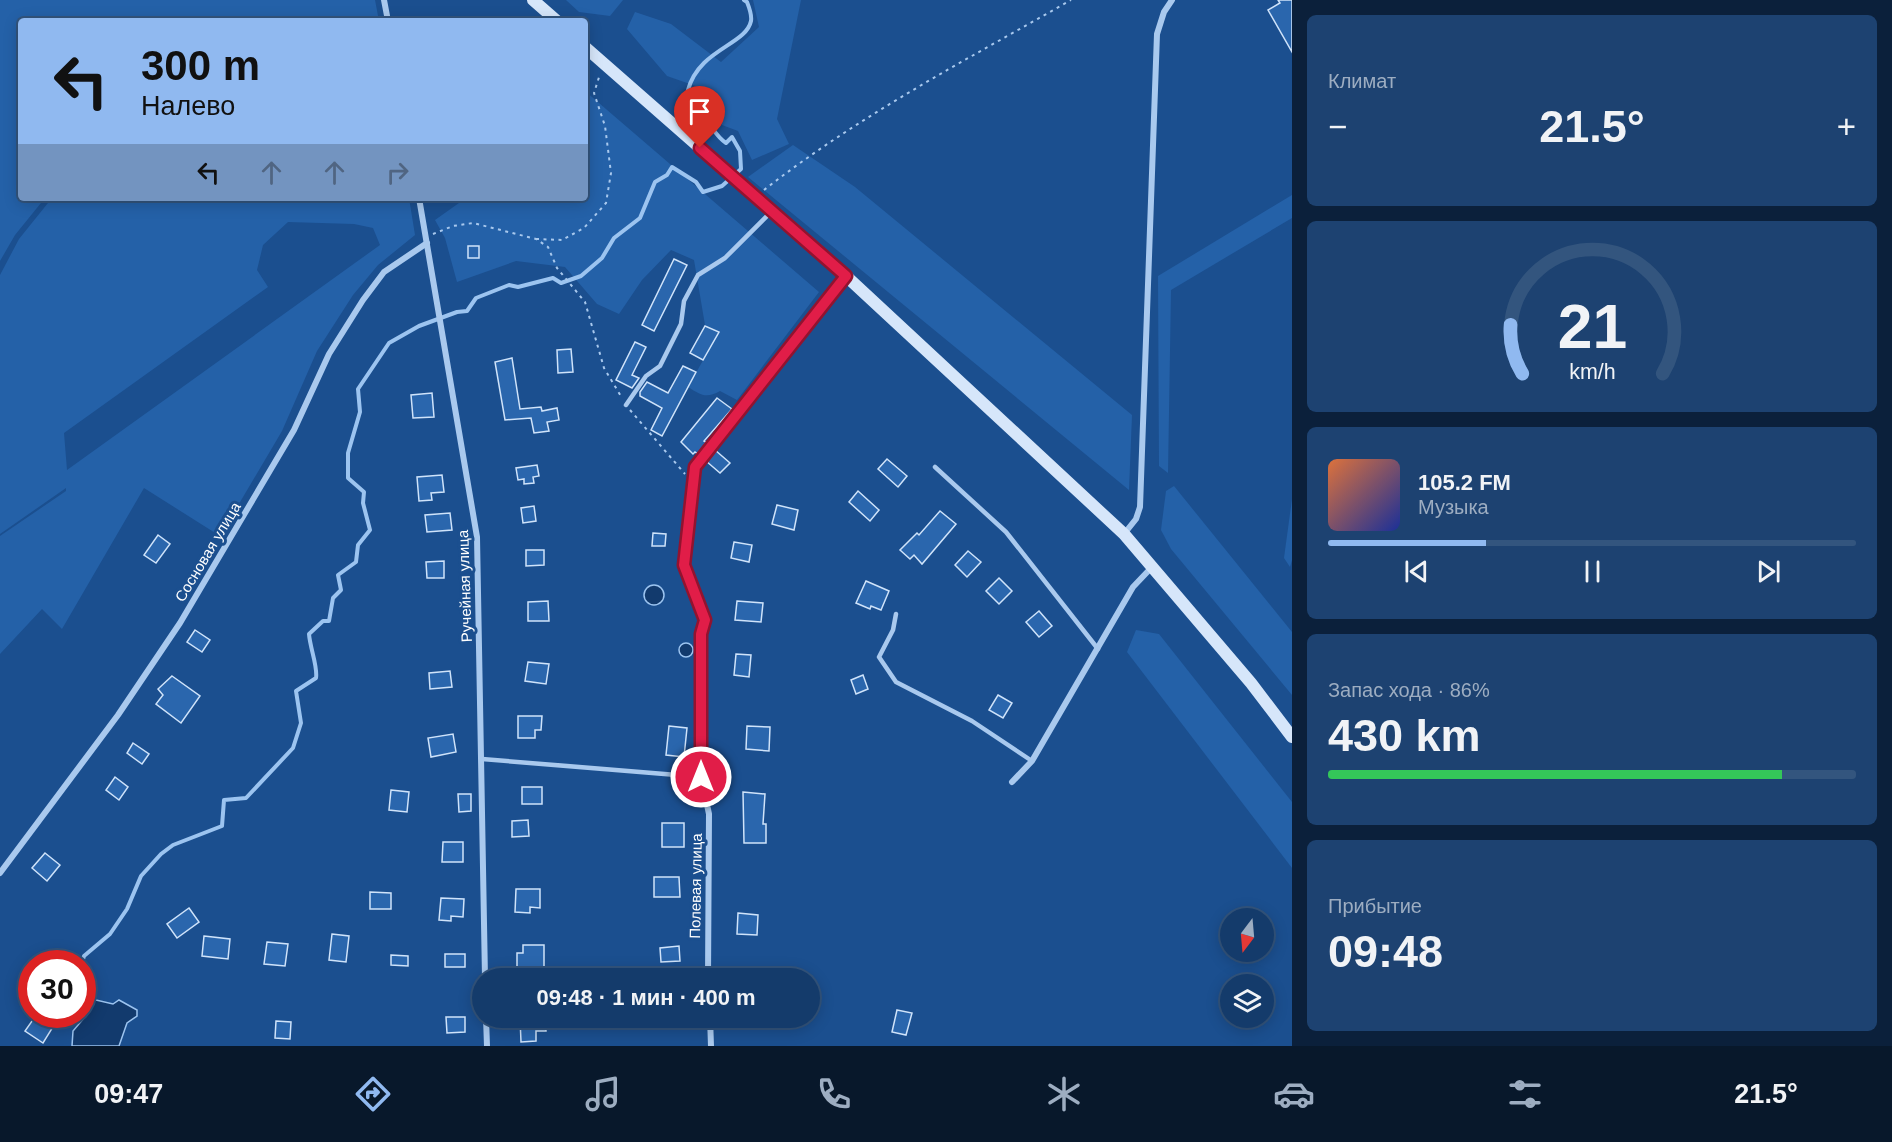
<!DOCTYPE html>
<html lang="ru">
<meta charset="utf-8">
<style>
body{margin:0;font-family:Helvetica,sans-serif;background:#1d4271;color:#f1f3f6;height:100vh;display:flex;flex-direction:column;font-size:22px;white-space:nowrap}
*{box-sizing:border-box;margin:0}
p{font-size:20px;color:#9dadc1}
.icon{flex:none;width:33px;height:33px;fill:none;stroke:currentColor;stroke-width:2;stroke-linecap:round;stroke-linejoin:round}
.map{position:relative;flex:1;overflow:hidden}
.panel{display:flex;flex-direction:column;gap:15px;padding:15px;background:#0b203b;width:600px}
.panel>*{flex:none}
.guide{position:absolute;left:18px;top:18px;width:570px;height:183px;border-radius:6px;box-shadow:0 3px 15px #0003,0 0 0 2px #33557e;background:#90b9f0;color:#111;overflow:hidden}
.needle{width:39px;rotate:196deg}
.fabs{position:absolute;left:1220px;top:908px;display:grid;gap:12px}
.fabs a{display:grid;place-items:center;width:54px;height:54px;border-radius:50%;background:#143b6b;box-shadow:0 3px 15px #0003,0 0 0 2px #33557e;font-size:30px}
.speed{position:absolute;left:18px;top:950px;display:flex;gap:12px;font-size:30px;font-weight:700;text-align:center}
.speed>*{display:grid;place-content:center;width:78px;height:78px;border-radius:50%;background:#143b6b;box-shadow:0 3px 15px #0003,0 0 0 2px #33557e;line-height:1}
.speed .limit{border:9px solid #d22;background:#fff;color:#111}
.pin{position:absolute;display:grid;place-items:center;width:51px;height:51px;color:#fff;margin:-62px -26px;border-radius:50% 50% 50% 0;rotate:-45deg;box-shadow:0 0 6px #0007}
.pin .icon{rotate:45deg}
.me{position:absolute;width:66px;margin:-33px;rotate:0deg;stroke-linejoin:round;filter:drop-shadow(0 0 4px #0008)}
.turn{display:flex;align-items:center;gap:21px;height:126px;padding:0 24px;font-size:27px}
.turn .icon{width:78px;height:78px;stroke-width:2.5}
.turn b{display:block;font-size:42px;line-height:51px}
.lanes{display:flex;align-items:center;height:57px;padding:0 24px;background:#0003;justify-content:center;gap:30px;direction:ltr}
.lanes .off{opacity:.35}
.big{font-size:45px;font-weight:600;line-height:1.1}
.panel .tile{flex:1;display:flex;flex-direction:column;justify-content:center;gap:9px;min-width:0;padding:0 21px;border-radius:9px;background:#1d4271}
.panel .dial{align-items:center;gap:0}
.dial svg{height:156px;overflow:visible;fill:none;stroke:#33557e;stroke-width:7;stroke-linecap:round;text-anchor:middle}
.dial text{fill:#f1f3f6;stroke:none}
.song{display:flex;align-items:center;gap:18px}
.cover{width:72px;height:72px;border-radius:9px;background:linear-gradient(135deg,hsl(20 70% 55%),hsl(230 70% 35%))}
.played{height:6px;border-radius:3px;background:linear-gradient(90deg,#90b9f0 30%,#33557e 30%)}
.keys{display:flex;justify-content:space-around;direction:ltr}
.heat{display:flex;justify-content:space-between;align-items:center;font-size:33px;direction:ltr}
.charge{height:9px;border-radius:4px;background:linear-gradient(90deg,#34c759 86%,#33557e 0)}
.trip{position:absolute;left:472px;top:968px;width:348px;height:60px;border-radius:30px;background:#143b6b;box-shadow:0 3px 15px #0003,0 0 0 2px #33557e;font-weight:600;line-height:60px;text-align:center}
.dock{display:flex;height:96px;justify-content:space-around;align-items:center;background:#08182b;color:#9dadc1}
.dock .icon{width:42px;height:42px}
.dock .active{color:#90b9f0}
.dock b{font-size:27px;color:#f1f3f6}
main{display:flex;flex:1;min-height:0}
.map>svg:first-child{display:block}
.green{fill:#2461a8;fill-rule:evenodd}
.water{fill:#123a6d;stroke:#9cc4f0;stroke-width:1.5}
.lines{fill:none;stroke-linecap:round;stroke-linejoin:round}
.stream{stroke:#9cc4f0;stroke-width:4}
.building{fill:#2a66ad;stroke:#cfe3fa;stroke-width:1.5}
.path{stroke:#a9c9ee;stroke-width:2;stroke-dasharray:3 4.5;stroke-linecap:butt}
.lane{stroke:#a9c9ee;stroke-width:4.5}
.street{stroke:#a9c9ee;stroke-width:6}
.secondary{stroke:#d6e6fa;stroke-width:12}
.route-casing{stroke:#92132f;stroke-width:15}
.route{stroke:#e11d48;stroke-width:10}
.labels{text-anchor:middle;stroke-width:6;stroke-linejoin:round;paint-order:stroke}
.street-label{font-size:15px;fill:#fff;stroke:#1b4f8f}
</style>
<main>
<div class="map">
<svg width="1292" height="1046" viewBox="0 0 1292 1046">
<rect width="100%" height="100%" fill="#1b4f8f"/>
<g class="green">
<path d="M0,0H375L379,21H21V198H45L15,235L0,261Z"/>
<path d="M566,0H623L610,16L579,12Z"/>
<path d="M753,0H801L777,119L789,144L752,160L738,131L722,125L710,91L667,76L627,29L635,12L671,24L721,62L759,27Z"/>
<path d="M585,91L819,292L737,400L720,391C706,399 701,395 688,387L719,332L705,325L694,260L671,250L642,280L619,314L597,304L565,267L516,261L457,282L445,238L435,220L466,198H585Z"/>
<path d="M793,145L855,187L1132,415L1129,490L748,177Z"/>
<path d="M1292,195V218L1171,290L1168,473L1159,466L1158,276Z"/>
<path d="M52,198H409L415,235L378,265L353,295L317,351L282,431L220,536L144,488L62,629L42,609L0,654V536L66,491V488L0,534V275L19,239ZM288,222L354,224L373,228L380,245L67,470L64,433L268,287L257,270L263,245Z"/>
<path d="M1174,486L1292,632V695L1171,549L1161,530L1166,491Z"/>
<path d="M1292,499V560L1290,567L1284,558Z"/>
<path d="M1136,630L1159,634L1292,802V868L1127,652Z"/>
</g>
<g class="water">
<circle cx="654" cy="595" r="10"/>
<circle cx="686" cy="650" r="7"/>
<path d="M83,997L113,1004L119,1000L137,1010V1016L127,1023L119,1046H72L73,1031L84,1018L81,1014Z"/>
</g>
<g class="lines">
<g class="stream">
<path d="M82,963L84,956L110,934L127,909L141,876L161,854L173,845L222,826L224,800L246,798L293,748L301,723L296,691L316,678C318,667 310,648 309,634L323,621H329L333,598L341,590L338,575L356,562L358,545L370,530L363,503L364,492L348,478V453L360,412L358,389L389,343L419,326L457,312L467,311L476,298L509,285L518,287L553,278L561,283L581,276L602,258L614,238L640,218L655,182L667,175L672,167L696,182L703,192L722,186L741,169L740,151L732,137L726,143C713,135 699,105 688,90C699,49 746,45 751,21C752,15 749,7 747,2L744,0"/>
<path d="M82,967L87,975L82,988"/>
</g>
</g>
<g class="building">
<path d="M1278,0H1292V52L1268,10L1280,3Z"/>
<rect x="468" y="246" width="11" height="12"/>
<path d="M674,259L687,265L654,331L642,325Z"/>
<path d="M705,326L719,332L703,360L690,353Z"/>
<path d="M635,342L646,347L632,375L639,378L632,388L616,380Z"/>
<path d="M571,349L573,372L558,373L557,350Z"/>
<path d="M512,358L520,409L541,407L542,411L557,408L559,420L547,422L549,431L534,433L531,418L505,420L495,362Z"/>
<path d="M683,366L696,372L662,436L651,430L662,408L640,396V392L647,382L668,393Z"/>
<path d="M432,393L434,417L413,418L411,395Z"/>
<path d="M717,398L732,409L704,441L707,443L698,454L695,452L693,454L681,442Z"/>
<path d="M715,450L730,463L720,473L706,461Z"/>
<path d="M887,459L907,476L898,487L878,469Z"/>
<path d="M537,465L539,476L533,477L534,483L524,484V479L518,480L516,468Z"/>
<path d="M442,475L444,492L431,493L432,500L419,501L417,477Z"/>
<path d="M858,491L879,510L870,521L849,502Z"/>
<path d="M777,505L798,510L794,530L772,524Z"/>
<path d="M534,506L536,521L523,523L521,508Z"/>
<path d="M940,511L956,524L922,564L914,555L910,559L900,550L917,533L919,535Z"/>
<path d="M450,513L452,530L427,532L425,515Z"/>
<path d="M653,533L666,534L665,546H652Z"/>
<path d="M158,535L170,544L156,563L144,555Z"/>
<path d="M734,542L752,545L749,562L731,558Z"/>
<path d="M526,550H544V565L526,566Z"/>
<path d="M968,551L981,562L967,577L955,565Z"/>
<path d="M444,561V578H427L426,562Z"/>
<path d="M999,578L1012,591L999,604L986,591Z"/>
<path d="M866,581L889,591L881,610L871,606L870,609L856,603Z"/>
<path d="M548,601L549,621H528V602Z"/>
<path d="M737,601L763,603L761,622L735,620Z"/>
<path d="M1039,611L1052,626L1039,637L1026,622Z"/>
<path d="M195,630L210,640L202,652L187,642Z"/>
<path d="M736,654L751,655L749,677L734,675Z"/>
<path d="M528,662L549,664L546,684L525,681Z"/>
<path d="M450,671L452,687L430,689L429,673Z"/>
<path d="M863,675L868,689L856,694L851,680Z"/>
<path d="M172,676L200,696L181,723L156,704L163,695L158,689Z"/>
<path d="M998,695L1012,703L1003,718L989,710Z"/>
<path d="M518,716H542L541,730H535V738H518Z"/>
<path d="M669,726L687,728L684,757L666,755Z"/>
<path d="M747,726L770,727L769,751L746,749Z"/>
<path d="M453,734L456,752L431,757L428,738Z"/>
<path d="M133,743L149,754L142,764L127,753Z"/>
<path d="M115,777L128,787L119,800L106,790Z"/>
<rect x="522" y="787" width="20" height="17"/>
<path d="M391,790L409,792L407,812L389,810Z"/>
<path d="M743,792L765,794L763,824H766V843H744Z"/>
<path d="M458,794H471V811L459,812Z"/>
<path d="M528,820L529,836L512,837V821Z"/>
<rect x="662" y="823" width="22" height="24"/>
<path d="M443,842H463V862H442Z"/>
<path d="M45,853L60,865L47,881L32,868Z"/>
<path d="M654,877H679L680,897H654Z"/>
<path d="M516,889H540V908L530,907V913L515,912Z"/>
<path d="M370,892L391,893V909H370Z"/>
<path d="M441,898L464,899L463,917L451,916V921L439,920Z"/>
<path d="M189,908L199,922L177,938L167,924Z"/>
<path d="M738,913L758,915L757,935L737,934Z"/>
<path d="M332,934L349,936L346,962L329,960Z"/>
<path d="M204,936L230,939L228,959L202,956Z"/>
<path d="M267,942L288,944L285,966L264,964Z"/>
<path d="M523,945H544V970H517V953H523Z"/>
<path d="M679,946L680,961L661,962L660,948Z"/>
<rect x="445" y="954" width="20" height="13"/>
<path d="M391,955L408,956V966L391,965Z"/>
<path d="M897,1010L912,1013L906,1035L892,1032Z"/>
<path d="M37,1014H44L56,1022L43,1043L25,1031Z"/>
<path d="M446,1017H465V1032L447,1033Z"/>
<path d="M545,1017L546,1031H536V1041L521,1042L520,1018Z"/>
<path d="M276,1021L291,1022L290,1039L275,1038Z"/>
</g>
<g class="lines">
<g class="path">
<path d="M764,190C860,115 966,60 1071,0"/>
<path d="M433,234L453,226L473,223L536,239L548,247L557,268L585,302L604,368L622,398"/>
<path d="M536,239L562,240L584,228L606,203L611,173L605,126L594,93L600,74"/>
<path d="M630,410L685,474"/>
</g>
<g class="lane">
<path d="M626,405L646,376L660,366L681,324L684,301L698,275L725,258L772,211"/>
<path d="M935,467L1006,532L1098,649"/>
<path d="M896,614L893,630L879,657L896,682L972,721L1032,761"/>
<path d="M482,759L701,777"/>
</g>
<g class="street">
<path d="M384,0L388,21"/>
<path d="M419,198L477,537L485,978"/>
<path d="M1124,534L1136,519L1140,507L1157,34L1164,12L1172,0"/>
<path d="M1012,782L1032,761L1133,587L1152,567"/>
<path d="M0,873L118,715L180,623L294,430L329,354L363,300L384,272L427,243"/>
<path d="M708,978L709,814L701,777V634L705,620L684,565L695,467L846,276"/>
<path d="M486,1017L487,1046"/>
<path d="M710,1017L711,1046"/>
</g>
<g class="secondary">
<path d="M533,0L557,21"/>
<path d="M585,47L846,276L1124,534L1251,683L1292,737"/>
</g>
</g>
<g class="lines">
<g class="route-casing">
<path id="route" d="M700,148L846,276L695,467L684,565L705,620L701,634V777"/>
</g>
<use href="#route" class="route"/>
</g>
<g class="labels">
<g class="street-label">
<text transform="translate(208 552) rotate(-59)" y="5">Сосновая улица</text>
<text transform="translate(465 586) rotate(-92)" y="5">Ручейная улица</text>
<text transform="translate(696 886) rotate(-89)" y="5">Полевая улица</text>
</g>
</g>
</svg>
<div class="fabs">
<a><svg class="needle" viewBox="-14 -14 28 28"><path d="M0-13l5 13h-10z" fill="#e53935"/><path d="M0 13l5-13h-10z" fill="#9dadc1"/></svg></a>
<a><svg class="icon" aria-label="layers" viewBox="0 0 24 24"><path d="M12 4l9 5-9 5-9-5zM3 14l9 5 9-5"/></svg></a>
</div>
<div class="speed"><div class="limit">30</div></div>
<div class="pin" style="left:700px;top:148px;background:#d93025"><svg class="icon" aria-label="arrive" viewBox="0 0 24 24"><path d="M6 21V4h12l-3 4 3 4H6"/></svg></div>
<svg class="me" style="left:701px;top:777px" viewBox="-20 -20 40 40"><circle r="17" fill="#e11d48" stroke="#fff" stroke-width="3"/><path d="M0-11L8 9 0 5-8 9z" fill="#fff"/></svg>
<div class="trip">09:48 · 1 мин · 400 m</div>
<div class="guide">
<div class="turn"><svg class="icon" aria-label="left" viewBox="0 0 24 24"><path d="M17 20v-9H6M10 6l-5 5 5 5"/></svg><div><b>300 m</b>Налево</div></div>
<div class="lanes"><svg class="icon" aria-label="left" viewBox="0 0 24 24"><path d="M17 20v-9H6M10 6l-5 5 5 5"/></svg><svg class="icon off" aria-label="ahead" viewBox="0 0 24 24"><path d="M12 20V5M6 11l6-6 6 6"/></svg><svg class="icon off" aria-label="ahead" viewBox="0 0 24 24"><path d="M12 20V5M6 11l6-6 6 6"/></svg><svg class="icon off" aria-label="right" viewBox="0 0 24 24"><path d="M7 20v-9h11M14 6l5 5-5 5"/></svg></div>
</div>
</div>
<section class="panel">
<div class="tile"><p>Климат</p>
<div class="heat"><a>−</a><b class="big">21.5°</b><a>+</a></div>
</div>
<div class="tile dial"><svg viewBox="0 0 100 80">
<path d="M14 69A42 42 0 1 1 86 69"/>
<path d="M14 69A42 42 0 0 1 8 44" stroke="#90b9f0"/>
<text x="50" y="56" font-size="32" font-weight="700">21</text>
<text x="50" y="72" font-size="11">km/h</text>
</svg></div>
<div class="tile">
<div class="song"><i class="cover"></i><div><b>105.2 FM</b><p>Музыка</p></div></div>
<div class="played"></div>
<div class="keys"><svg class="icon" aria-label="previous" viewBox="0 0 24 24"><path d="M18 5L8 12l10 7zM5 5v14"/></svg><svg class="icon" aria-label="pause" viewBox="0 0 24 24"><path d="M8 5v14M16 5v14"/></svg><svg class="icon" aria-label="next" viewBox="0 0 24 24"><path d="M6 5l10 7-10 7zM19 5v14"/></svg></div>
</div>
<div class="tile"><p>Запас хода · 86%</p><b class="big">430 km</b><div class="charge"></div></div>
<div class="tile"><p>Прибытие</p><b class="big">09:48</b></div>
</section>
</main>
<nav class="dock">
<b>09:47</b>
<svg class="icon active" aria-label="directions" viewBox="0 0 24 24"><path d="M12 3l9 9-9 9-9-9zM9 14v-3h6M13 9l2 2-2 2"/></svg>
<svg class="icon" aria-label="music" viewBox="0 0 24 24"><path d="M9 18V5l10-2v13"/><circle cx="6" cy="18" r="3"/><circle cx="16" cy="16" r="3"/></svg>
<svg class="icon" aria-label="phone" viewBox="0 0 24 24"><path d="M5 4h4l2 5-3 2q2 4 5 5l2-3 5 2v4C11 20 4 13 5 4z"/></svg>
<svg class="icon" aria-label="climate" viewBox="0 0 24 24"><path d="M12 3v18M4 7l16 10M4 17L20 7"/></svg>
<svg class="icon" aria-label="car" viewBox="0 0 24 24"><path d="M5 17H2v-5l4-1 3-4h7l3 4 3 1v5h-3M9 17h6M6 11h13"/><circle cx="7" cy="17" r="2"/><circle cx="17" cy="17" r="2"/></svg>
<svg class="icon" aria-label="filters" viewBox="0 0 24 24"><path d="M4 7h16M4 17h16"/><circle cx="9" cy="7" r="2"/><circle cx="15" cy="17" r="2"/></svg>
<b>21.5°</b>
</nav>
